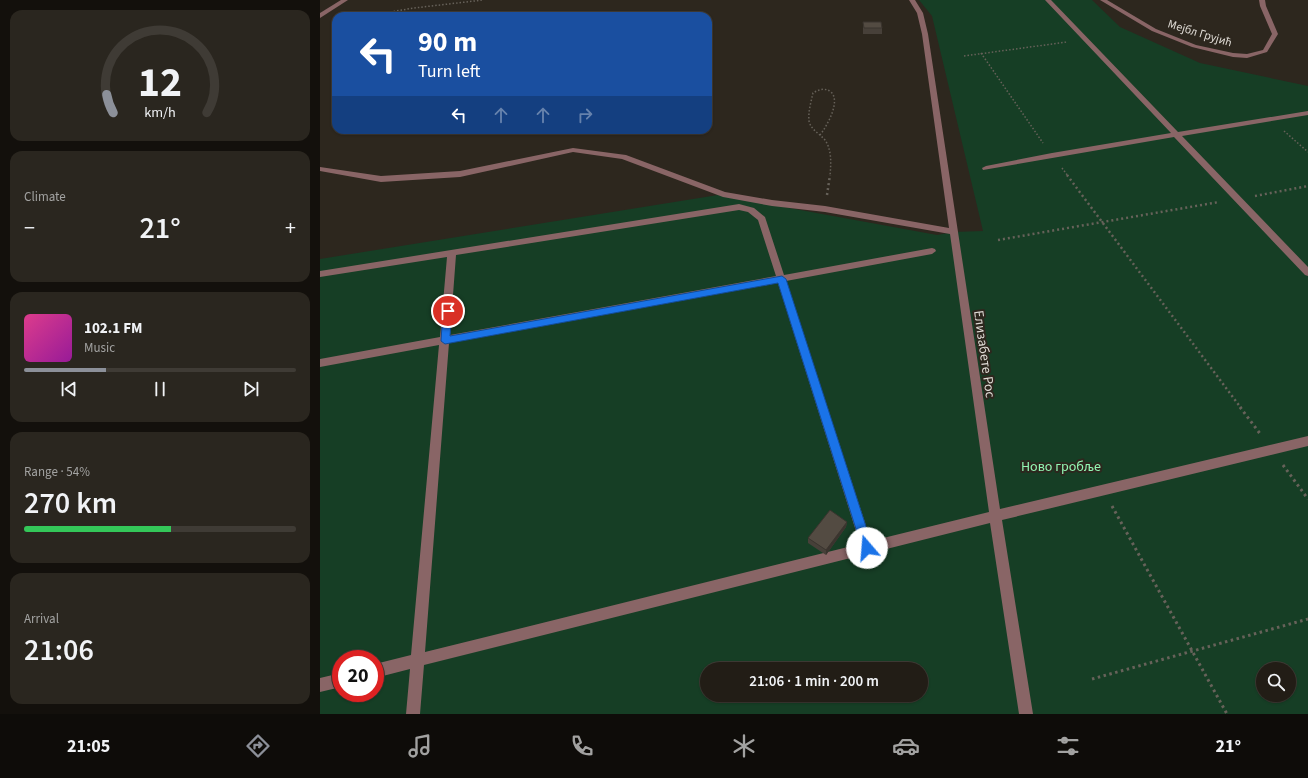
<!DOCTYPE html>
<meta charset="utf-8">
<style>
body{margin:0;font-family:"Source Sans 3",sans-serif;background:#2a261f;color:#f1f3f6;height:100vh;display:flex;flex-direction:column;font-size:15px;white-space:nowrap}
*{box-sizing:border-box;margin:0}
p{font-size:13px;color:#a2a2a1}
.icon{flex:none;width:22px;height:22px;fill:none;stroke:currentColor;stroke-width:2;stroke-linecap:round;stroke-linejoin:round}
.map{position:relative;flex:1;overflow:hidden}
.drawer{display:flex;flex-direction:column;gap:10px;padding:10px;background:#13100c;width:320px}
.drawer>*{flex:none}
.hud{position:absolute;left:12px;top:12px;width:380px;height:122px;border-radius:12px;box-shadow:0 1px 3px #0004,0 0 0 1px #3f3b35;background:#1a4fa0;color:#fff;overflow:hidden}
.buttons{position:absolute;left:936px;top:662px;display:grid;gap:8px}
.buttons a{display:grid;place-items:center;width:40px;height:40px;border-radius:50%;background:#221d16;box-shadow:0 1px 3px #0004,0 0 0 1px #3f3b35;font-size:20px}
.speed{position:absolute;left:12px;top:650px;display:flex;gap:8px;font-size:20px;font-weight:700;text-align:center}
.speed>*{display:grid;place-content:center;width:52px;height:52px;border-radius:50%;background:#221d16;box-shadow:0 1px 3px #0004,0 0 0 1px #3f3b35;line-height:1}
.speed .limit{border:6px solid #d22;background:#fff;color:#111}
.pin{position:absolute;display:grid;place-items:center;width:34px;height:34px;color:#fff;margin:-17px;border:2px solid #fff;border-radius:50%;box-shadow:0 1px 4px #0007}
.me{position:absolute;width:44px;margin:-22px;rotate:342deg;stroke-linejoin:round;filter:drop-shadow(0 0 3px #0008)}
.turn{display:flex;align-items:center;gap:14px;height:84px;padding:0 20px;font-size:18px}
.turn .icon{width:52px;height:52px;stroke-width:2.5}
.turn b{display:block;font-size:28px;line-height:34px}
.lanes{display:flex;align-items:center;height:38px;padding:0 20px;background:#0003;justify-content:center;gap:20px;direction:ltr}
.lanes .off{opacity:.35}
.big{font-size:30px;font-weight:600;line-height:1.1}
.drawer .card{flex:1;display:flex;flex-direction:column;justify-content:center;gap:6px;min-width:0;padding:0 14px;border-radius:12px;background:#2a261f}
.drawer .dial{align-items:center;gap:0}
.dial svg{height:104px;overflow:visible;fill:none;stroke:#3f3b35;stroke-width:7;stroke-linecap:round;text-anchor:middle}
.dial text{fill:#f1f3f6;stroke:none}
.song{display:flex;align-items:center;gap:12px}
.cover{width:48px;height:48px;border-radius:6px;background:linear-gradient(135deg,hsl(330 70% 55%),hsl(300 70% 35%))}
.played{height:4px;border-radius:2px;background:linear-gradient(90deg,#8c9099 30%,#3f3b35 30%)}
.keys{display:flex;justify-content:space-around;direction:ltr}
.heat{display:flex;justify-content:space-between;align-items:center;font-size:22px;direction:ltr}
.charge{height:6px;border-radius:3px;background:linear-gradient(90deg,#34c759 54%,#3f3b35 0)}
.trip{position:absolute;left:380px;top:662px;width:228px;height:40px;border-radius:20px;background:#221d16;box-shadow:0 1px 3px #0004,0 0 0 1px #3f3b35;font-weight:600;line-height:40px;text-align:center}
.dock{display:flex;height:64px;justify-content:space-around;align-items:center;background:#0e0c09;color:#a2a2a1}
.dock .icon{width:28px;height:28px}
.dock .on{color:#8c9099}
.dock b{font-size:18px;color:#f1f3f6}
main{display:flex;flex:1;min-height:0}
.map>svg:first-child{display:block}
.green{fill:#163e25;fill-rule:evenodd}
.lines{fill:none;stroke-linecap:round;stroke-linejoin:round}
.path-far2{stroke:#67625a;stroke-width:1.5;stroke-dasharray:1.5 2;stroke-linecap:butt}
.path-far1{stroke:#67625a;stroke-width:2.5;stroke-dasharray:2 3;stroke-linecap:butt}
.path{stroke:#67625a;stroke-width:3;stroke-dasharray:2.5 3.5;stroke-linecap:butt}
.minor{fill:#896566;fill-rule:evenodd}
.wall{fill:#474039}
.shaded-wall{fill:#3a342e}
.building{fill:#534b42;stroke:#3a342e}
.route{fill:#1a73e8;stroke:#114b97}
.labels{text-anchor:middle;stroke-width:4;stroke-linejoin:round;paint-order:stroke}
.far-street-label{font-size:12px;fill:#dfdbd5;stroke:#2d271e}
.street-label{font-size:14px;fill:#dfdbd5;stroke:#2d271e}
.park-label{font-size:14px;fill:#92f6b3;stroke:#2d271e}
</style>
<main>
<section class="drawer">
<div class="card dial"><svg viewBox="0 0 100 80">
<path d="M14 69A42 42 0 1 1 86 69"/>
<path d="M14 69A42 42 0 0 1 9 55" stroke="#8c9099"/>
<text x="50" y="56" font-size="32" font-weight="700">12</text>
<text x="50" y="72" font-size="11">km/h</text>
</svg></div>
<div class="card"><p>Climate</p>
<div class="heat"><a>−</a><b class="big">21°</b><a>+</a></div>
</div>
<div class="card">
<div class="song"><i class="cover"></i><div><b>102.1 FM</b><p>Music</p></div></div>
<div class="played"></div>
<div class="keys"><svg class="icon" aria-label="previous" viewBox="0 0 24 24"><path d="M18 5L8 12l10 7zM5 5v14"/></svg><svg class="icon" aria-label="pause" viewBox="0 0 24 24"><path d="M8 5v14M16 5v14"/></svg><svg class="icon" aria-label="next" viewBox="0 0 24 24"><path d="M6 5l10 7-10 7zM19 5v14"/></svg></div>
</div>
<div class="card"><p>Range · 54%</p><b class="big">270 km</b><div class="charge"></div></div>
<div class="card"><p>Arrival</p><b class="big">21:06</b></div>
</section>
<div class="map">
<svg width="988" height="714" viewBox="0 0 988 714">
<rect width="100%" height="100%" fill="#2d271e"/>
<path class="green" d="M599,0H772L800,27L880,63L988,86V714H0V259L398,195L617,235L634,232L663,231L612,16ZM21,659H55V693H21ZM387,669H601V695H387ZM943,669H969V695H943Z"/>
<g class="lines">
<g class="path-far2">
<path d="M46,16L94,8L163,0"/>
<path d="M661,53L723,143"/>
<path d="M644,56L747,42"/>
<path d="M964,131L988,152"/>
<path d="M500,135C507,126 521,101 511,92C505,87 498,90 493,93C491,102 488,112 489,121C491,130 499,133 505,140C512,150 511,164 510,176"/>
<path d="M742,168L748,176"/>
</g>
<g class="path-far1">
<path d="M747,175L921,408"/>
<path d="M507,195L510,175"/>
<path d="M935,196L988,186"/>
<path d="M678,240L899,202"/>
</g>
<g class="path">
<path d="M920,407L941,435"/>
<path d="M963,465L988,499"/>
<path d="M792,506L907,714"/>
<path d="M772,679L988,619"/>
</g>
<g class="minor">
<path d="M21,0H28L0,18V13Z"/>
<path d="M589,0H595L603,13L608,34L680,509L988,436V446L682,520L713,714H699L670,523L104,665L100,714H86L90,669L55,678V664L91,655L119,345L0,367V359L120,337L127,257L0,277V271L419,204L434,208L445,217L464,275L612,248L615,249L616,251L612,254L466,281L551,541L669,512L630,234L505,212L452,206L403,197L302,159L253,152L140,177L61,182L0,171V167L61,176L140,171L253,148L306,155L405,192L452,200L505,206L629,228L602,34L597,13ZM419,210L428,212L438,220L456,276L130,335L136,255ZM458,283L540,544L105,652L129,343Z"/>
<path d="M725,0H731L858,132L988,111V115L862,136L988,267V276L985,275L854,137L663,170L662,168L666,166L732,153L851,133Z"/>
<path d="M780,0H787L836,29L876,45L913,53L927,54L943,50L952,34L940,6L939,0H945L946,6L958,34L947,52L927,58L913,57L872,47L832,31Z"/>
<path d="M21,673V687L0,692V678Z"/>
</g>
</g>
<g class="wall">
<path d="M543,22L562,28V34H543Z"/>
<path d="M527,522L526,527L506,555L488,543V538Z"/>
</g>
<path class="shaded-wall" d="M527,522L526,527L506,555V550Z"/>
<g class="building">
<path d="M543,22H561L562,28H544Z"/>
<path d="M510,510L527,522L506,550L488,538Z"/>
</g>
<path class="route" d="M462,276L466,279L553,548L551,552L547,553L544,552L542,548L458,283L125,344L121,341L123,311L128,308L132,311L130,336Z"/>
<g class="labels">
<g class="far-street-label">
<text transform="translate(880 33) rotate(17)" y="4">Мејбл Грујић</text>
</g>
<g class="street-label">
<text transform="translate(665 354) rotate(82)" y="5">Елизабете Рос</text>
</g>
<g class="park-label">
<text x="741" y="471">Ново гробље</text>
</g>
</g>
</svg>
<div class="buttons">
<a><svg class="icon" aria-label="search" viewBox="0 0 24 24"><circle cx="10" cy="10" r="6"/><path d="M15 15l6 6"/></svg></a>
</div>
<div class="speed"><div class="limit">20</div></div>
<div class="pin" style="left:128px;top:311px;background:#d93025"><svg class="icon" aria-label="arrive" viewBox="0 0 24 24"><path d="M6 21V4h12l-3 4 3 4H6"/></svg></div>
<svg class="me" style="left:547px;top:548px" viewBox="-20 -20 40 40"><circle r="19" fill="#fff"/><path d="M0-13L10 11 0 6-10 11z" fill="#1a73e8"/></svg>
<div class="trip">21:06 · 1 min · 200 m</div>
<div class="hud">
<div class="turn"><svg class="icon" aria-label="left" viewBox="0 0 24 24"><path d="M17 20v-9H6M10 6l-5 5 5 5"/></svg><div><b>90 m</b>Turn left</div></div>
<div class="lanes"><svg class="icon" aria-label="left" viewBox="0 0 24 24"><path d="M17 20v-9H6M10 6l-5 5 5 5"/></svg><svg class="icon off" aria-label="ahead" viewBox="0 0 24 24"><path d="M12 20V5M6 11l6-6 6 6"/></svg><svg class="icon off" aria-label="ahead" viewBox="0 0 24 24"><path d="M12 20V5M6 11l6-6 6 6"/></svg><svg class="icon off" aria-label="right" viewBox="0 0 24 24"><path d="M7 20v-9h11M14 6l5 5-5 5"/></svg></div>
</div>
</div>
</main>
<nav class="dock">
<b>21:05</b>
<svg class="icon on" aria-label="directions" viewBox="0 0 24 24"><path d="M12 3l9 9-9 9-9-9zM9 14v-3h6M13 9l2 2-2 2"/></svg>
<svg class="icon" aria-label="music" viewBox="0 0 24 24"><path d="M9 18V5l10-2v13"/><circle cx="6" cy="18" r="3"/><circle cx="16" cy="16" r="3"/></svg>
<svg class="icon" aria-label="phone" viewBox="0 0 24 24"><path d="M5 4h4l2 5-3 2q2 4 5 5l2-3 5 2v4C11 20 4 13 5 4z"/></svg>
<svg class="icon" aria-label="climate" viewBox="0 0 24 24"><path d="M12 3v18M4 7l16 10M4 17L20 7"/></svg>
<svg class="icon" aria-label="car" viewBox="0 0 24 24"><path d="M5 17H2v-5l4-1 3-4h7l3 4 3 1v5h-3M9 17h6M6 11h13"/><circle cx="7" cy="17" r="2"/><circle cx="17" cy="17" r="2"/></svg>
<svg class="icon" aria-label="filters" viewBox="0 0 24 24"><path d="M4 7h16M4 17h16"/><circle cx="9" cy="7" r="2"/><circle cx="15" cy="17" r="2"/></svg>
<b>21°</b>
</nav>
